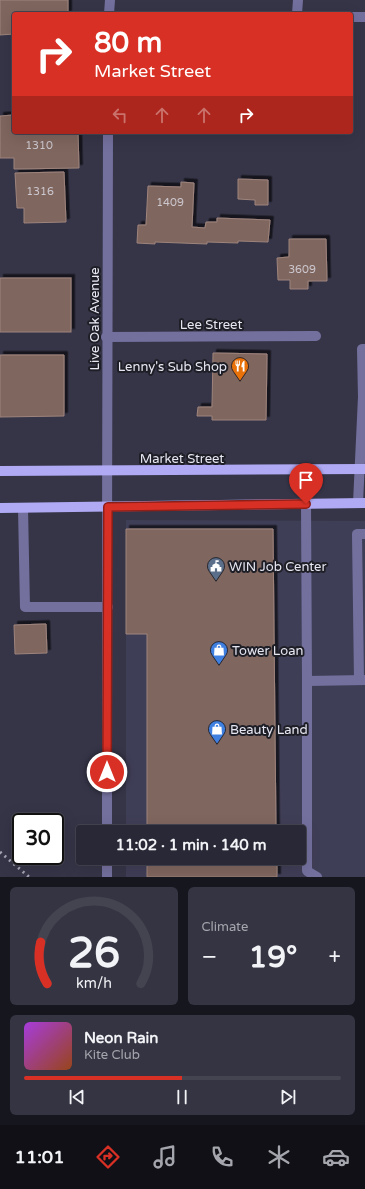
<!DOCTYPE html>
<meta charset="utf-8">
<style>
body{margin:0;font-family:"Varela Round",sans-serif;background:#343442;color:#f1f3f6;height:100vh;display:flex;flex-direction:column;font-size:15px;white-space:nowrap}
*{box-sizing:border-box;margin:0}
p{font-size:13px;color:#a5a6ad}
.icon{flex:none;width:22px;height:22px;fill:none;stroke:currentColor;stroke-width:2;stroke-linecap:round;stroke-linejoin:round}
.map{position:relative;height:877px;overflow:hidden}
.details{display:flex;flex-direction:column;gap:10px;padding:10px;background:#16161e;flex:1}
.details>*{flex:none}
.top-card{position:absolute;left:12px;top:12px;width:341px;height:122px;border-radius:4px;box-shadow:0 4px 16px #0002,0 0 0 1px #444451;background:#d93025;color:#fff;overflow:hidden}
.speed{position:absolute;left:12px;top:813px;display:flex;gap:8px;font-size:20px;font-weight:700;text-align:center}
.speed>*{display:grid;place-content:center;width:52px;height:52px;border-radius:50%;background:#282836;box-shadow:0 4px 16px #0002,0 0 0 1px #444451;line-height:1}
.speed .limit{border:2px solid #111;border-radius:6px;background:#fff;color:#111}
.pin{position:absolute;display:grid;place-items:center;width:34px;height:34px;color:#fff;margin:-41px -17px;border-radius:50% 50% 50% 0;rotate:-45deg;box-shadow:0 0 4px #0007}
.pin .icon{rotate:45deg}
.me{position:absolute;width:44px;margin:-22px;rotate:0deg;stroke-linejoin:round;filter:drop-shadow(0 0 3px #0008)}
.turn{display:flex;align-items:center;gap:14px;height:84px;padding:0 16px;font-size:18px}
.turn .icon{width:52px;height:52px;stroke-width:2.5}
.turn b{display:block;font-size:28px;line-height:34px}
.lanes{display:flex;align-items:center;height:38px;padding:0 16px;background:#0003;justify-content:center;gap:20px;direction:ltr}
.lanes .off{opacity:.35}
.big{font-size:30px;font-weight:700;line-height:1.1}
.details .widget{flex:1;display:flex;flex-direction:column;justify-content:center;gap:6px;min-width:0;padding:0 14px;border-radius:6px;background:#343442}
.details .dial{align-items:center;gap:0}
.dial svg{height:104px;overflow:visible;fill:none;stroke:#444451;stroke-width:7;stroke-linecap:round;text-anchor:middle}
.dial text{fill:#f1f3f6;stroke:none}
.song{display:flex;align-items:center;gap:12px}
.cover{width:48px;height:48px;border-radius:6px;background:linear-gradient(135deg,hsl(280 70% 55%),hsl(20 70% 35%))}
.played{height:4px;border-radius:2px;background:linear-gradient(90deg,#d93025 50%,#444451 50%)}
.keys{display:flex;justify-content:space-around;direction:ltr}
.heat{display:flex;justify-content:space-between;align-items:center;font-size:22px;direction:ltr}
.details .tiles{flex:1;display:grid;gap:10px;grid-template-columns:1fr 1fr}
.widget:last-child{grid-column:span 2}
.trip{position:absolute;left:76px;top:825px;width:230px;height:40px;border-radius:4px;background:#282836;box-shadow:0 4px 16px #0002,0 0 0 1px #444451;font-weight:700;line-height:40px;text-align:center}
.menu{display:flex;height:64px;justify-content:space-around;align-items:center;background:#101016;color:#a5a6ad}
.menu .icon{width:28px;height:28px}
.menu .on{color:#d93025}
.menu b{font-size:18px;color:#f1f3f6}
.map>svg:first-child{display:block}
.built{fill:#3f3e57}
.building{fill:#7f665f;stroke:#9e847c;filter:url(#shadow)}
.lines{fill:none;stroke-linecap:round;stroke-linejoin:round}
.minor{stroke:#74709e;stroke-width:10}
.major{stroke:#b0aaf5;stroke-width:10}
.rail{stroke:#a6a5b4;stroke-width:3;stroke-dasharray:2 4;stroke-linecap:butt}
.route-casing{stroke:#8d1f18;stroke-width:10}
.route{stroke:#d93025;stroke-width:7}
.labels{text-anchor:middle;stroke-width:4;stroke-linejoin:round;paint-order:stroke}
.number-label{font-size:11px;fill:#cdc7ce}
.street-label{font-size:13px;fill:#e7e7f3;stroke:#1e1e26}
.poi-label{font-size:13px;fill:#e7e7f3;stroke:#1e1e26;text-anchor:start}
</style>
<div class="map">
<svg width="365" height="877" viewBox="0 0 365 877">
<defs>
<filter id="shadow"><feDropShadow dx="3.5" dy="-3.5" stdDeviation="0" flood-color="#0009"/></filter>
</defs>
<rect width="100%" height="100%" fill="#363548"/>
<path class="built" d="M126,520L365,521V877H126V858H299V832H126Z"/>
<g class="building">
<path d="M0,0H68V14H14V34L0,35Z"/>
<path d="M14,115V132H78L79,168L14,169V158H0V116Z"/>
<path d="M64,172L66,222L24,223V208H17L15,173Z"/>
<path d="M238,179L268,180V205H255V200L238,199Z"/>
<path d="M181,182L194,183L192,227L205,228L206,222H217V218L270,220L268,242L238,241V243L207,242V244L155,242V244L137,243L138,225H146L148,186L181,187Z"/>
<path d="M289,239H326L327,281H308V289H290V280H278L277,258L289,257Z"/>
<rect x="0" y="278" width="71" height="54"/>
<path d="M213,353L267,354L266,420H212V416H197L198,407H212Z"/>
<path d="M0,355H64V416L0,417Z"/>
<path d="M126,529H273L276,832H147V634H126Z"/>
<path d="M46,624L47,653L15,654L14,625Z"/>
<rect x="147" y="858" width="130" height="19"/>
</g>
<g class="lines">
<g class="minor">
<path d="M109,14L110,0"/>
<path d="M297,14L298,0"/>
<path d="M351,17H365"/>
<path d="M106,337L316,336"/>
<path d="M358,503L363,397L362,349H365"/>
<path d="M306,504L307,681L365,680"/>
<path d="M23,508L25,607H108"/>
<path d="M359,680L357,534H365"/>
<path d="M307,681V871L317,877"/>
<path d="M107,832C108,599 106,365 108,132"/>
<path d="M107,877V858"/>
</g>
<g class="major">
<path d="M0,471L365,469"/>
<path d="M0,508L365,503"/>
</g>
<path class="rail" d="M0,852L29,877"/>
</g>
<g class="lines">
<g class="route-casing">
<path id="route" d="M107,772L108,507L306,504"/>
</g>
<use href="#route" class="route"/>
</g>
<defs>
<g id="restaurant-pin" transform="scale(0.9)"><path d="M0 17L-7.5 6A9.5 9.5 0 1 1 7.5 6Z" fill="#e8710a" stroke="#1e1e26"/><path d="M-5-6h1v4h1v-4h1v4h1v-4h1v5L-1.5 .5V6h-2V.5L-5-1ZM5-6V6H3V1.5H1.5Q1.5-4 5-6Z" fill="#fff"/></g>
<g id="civic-pin" transform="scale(0.9)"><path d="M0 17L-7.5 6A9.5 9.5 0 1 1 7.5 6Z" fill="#5c6f8a" stroke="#1e1e26"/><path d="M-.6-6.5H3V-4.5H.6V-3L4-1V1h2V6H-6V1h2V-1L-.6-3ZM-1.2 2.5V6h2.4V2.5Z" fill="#fff"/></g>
<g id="shop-pin" transform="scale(0.9)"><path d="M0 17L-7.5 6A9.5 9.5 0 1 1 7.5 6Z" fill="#3f7fe0" stroke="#1e1e26"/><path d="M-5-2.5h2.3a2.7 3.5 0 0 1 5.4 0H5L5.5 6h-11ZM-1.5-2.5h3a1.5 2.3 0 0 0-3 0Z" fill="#fff"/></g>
</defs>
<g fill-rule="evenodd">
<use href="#restaurant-pin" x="240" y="366"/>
<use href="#civic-pin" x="216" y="566"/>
<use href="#shop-pin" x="219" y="650"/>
<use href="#shop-pin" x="217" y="729"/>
</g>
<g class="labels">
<g class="number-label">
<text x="39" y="149">1310</text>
<text x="40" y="195">1316</text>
<text x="170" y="206">1409</text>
<text x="302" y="273">3609</text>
</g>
<g class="street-label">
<text transform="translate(94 319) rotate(-90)" y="5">Live Oak Avenue</text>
<text x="211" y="329">Lee Street</text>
<text x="182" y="463">Market Street</text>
</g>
<g class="poi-label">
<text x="227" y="371" text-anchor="end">Lenny's Sub Shop</text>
<text x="229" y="571">WIN Job Center</text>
<text x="232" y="655">Tower Loan</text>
<text x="230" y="734">Beauty Land</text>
</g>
</g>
</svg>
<div class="speed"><div class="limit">30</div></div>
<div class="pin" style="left:306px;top:504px;background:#d93025"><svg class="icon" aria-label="arrive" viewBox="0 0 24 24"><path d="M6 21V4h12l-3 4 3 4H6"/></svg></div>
<svg class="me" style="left:107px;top:772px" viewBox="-20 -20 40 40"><circle r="17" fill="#d93025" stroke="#fff" stroke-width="3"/><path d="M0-11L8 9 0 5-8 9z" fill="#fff"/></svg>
<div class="trip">11:02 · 1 min · 140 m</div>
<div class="top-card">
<div class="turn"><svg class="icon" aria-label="right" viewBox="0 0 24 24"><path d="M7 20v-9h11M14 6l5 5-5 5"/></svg><div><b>80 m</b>Market Street</div></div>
<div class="lanes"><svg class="icon off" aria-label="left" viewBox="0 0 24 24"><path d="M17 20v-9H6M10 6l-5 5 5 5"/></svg><svg class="icon off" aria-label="ahead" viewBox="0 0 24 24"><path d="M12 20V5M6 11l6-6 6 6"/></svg><svg class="icon off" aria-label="ahead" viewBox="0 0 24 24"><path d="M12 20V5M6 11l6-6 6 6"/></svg><svg class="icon" aria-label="right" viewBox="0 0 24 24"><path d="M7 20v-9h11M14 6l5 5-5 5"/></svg></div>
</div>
</div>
<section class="details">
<div class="tiles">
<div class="widget dial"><svg viewBox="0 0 100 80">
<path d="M14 69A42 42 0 1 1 86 69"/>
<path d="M14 69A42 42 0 0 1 9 37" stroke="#d93025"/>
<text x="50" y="56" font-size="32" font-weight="700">26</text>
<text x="50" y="72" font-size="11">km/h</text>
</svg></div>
<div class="widget"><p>Climate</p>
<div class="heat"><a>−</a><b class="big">19°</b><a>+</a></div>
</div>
<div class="widget">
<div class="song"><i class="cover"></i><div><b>Neon Rain</b><p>Kite Club</p></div></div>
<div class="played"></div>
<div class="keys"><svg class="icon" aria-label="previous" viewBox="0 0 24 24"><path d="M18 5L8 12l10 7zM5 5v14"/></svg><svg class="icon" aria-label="pause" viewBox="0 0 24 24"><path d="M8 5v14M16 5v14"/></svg><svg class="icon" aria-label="next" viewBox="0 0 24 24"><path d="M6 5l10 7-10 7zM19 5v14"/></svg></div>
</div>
</div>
</section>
<nav class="menu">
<b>11:01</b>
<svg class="icon on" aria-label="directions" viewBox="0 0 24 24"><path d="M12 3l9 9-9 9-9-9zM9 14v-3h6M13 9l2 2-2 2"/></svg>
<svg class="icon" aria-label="music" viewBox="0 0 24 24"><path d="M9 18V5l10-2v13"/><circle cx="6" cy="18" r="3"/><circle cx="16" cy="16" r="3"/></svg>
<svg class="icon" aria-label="phone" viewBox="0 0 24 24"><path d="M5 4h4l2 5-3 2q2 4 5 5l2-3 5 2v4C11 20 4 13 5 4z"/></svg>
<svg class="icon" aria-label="climate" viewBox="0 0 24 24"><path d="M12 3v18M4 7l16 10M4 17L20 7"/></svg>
<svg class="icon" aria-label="car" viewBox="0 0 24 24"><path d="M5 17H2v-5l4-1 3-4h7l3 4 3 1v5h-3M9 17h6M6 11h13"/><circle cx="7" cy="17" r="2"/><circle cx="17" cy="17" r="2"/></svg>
</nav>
